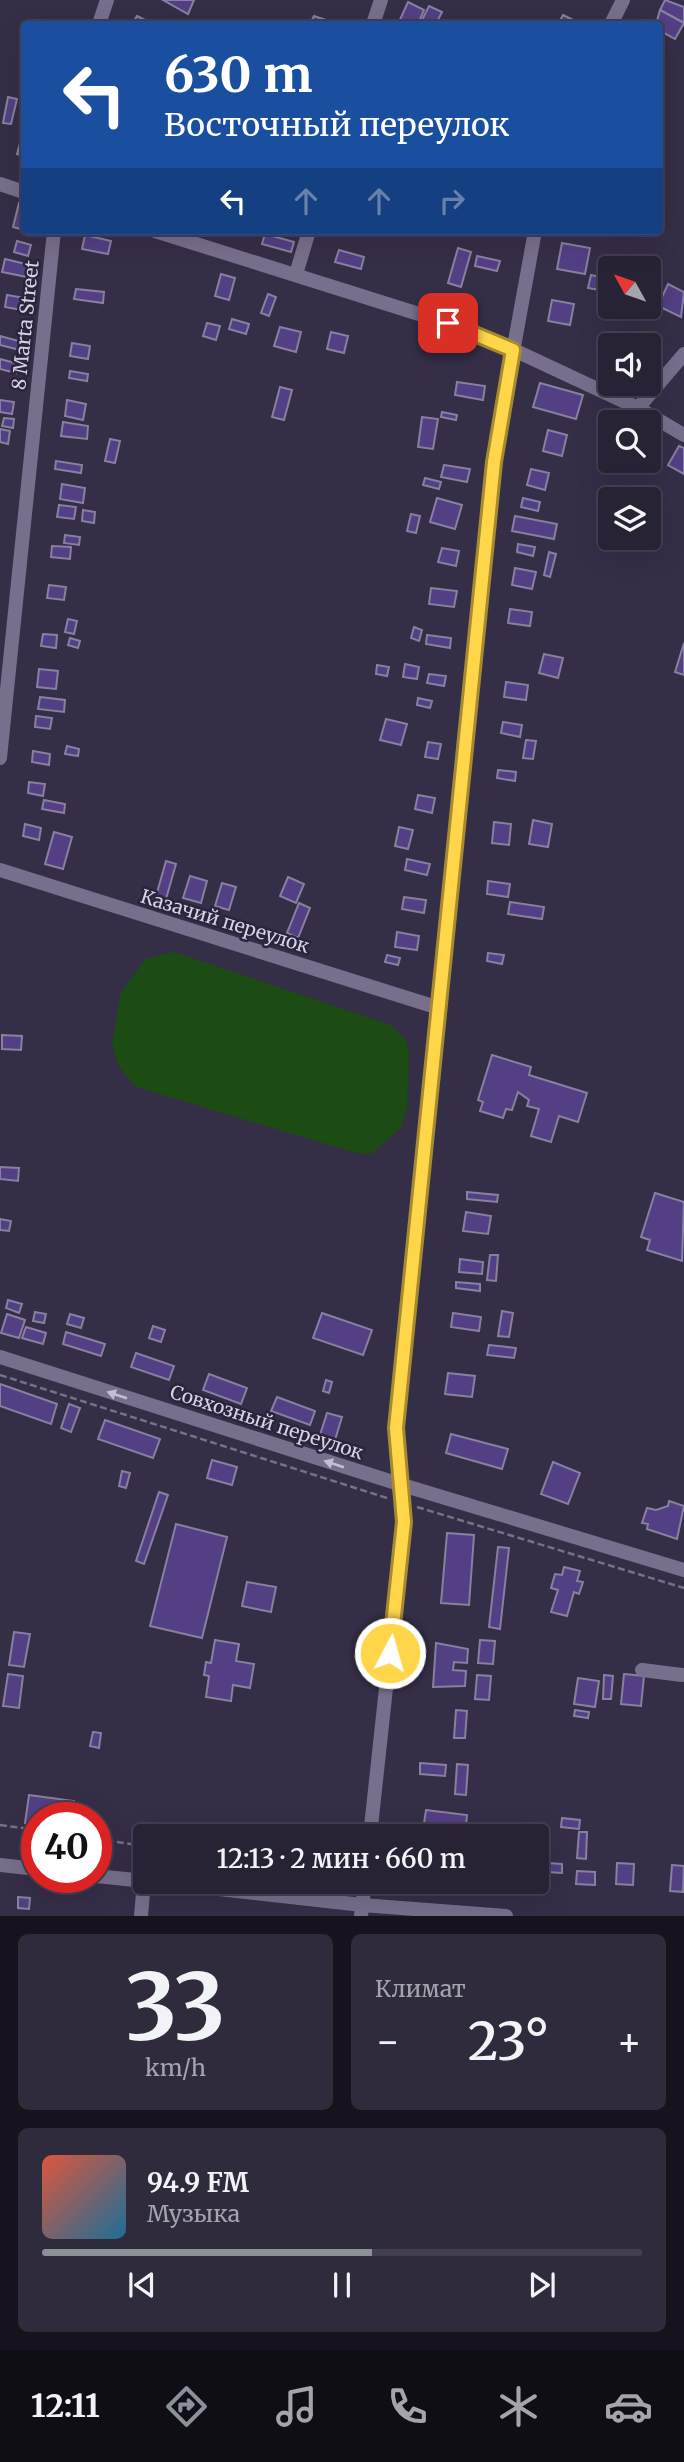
<!DOCTYPE html>
<html lang="ru">
<meta charset="utf-8">
<style>
body{margin:0;font-family:Merriweather,serif;background:#302a3d;color:#f1f3f6;height:100vh;display:flex;flex-direction:column;font-size:26px;white-space:nowrap}
*{box-sizing:border-box;margin:0}
p{font-size:23px;color:#a5a4ad}
.icon{flex:none;width:38px;height:38px;fill:none;stroke:currentColor;stroke-width:2;stroke-linecap:round;stroke-linejoin:round}
.map{position:relative;height:1916px;overflow:hidden}
.details{display:flex;flex-direction:column;gap:18px;padding:18px;background:#16131d;flex:1}
.details>*{flex:none}
.banner{position:absolute;left:21px;top:21px;width:642px;height:214px;border-radius:7px;box-shadow:0 7px 28px #0002,0 0 0 2px #443f50;background:#1a4fa0;color:#fff;overflow:hidden}
.needle{width:46px;rotate:310deg}
.controls{position:absolute;left:598px;top:256px;display:grid;gap:14px}
.controls a{display:grid;place-items:center;width:63px;height:63px;border-radius:7px;background:#282235;box-shadow:0 7px 28px #0002,0 0 0 2px #443f50;font-size:35px}
.speed{position:absolute;left:21px;top:1802px;display:flex;gap:14px;font-size:35px;font-weight:700;text-align:center}
.speed>*{display:grid;place-content:center;width:91px;height:91px;border-radius:50%;background:#282235;box-shadow:0 7px 28px #0002,0 0 0 2px #443f50;line-height:1}
.speed .limit{border:10px solid #d22;background:#fff;color:#111}
.pin{position:absolute;display:grid;place-items:center;width:60px;height:60px;color:#fff;margin:-30px;border-radius:14px;box-shadow:0 4px 10px #0006}
.me{position:absolute;width:77px;margin:-38px;rotate:6deg;stroke-linejoin:round;filter:drop-shadow(0 0 5px #0008)}
.turn{display:flex;align-items:center;gap:24px;height:147px;padding:0 28px;font-size:32px}
.turn .icon{width:91px;height:91px;stroke-width:2.5}
.turn b{display:block;font-size:49px;line-height:60px}
.lanes{display:flex;align-items:center;height:66px;padding:0 28px;background:#0003;justify-content:center;gap:35px;direction:ltr}
.lanes .off{opacity:.35}
.big{font-size:52px;font-weight:600;line-height:1.1}
.details .card{flex:1;display:flex;flex-direction:column;justify-content:center;gap:10px;min-width:0;padding:0 24px;border-radius:10px;background:#302a3d}
.details .dial{align-items:center;gap:0}
.dial b{font-size:91px;line-height:1}
.song{display:flex;align-items:center;gap:21px}
.cover{width:84px;height:84px;border-radius:10px;background:linear-gradient(135deg,hsl(10 70% 55%),hsl(200 70% 35%))}
.played{height:7px;border-radius:4px;background:linear-gradient(90deg,#8c9099 55%,#443f50 55%)}
.keys{display:flex;justify-content:space-around;direction:ltr}
.heat{display:flex;justify-content:space-between;align-items:center;font-size:38px;direction:ltr}
.details .tiles{flex:1;display:grid;gap:18px;grid-template-columns:1fr 1fr}
.card:last-child{grid-column:span 2}
.trip{position:absolute;left:133px;top:1824px;width:416px;height:70px;border-radius:7px;background:#282235;box-shadow:0 7px 28px #0002,0 0 0 2px #443f50;font-weight:600;line-height:70px;text-align:center}
.tab-bar{display:flex;height:112px;justify-content:space-around;align-items:center;background:#100e15;color:#a5a4ad}
.tab-bar .icon{width:49px;height:49px}
.tab-bar .selected{color:#8c9099}
.tab-bar b{font-size:32px;color:#f1f3f6}
.map>svg:first-child{display:block}
.pitch{fill:#1c4b13}
.building{fill:#533f84;stroke:#87809e;stroke-width:2}
.lines{fill:none;stroke-linecap:round;stroke-linejoin:round}
.path{stroke:#767186;stroke-width:2.5;stroke-dasharray:7 3.5;stroke-linecap:butt}
.minor{stroke:#776f8c;stroke-width:14}
.oneway{fill:#c3bfd2}
.route-casing{stroke:#a68a30;stroke-width:18}
.route{stroke:#ffd54a;stroke-width:12}
.labels{text-anchor:middle;stroke-width:5;stroke-linejoin:round;paint-order:stroke}
.street-label{font-size:19px;fill:#d6d3e3;stroke:#2b243c}
</style>
<div class="map">
<svg width="684" height="1916" viewBox="0 0 684 1916">
<rect width="100%" height="100%" fill="#352e47"/>
<path class="pitch" d="M174,952L391,1025L404,1037L409,1051L407,1109L401,1128L371,1154L356,1153L136,1087L119,1067L112,1045L120,995L145,959Z"/>
<g class="building">
<path d="M163,0H194L188,14Z"/>
<path d="M665,0L684,7V23L660,10Z"/>
<path d="M408,2L424,10L418,24H398Z"/>
<path d="M429,6L442,12L436,24H420Z"/>
<path d="M660,10L684,23L675,39L660,31V24H656Z"/>
<path d="M563,15L581,24H558Z"/>
<path d="M137,16L153,24H132Z"/>
<path d="M314,16L338,24H310Z"/>
<path d="M8,97L17,99L11,124L3,123Z"/>
<path d="M21,140L24,141V156L17,154Z"/>
<path d="M19,203L24,204V230L13,227Z"/>
<path d="M265,234L294,242L291,252L262,244Z"/>
<path d="M85,235L111,241L108,254L82,249Z"/>
<path d="M17,241L31,245L28,256L14,252Z"/>
<path d="M562,243L590,248L585,274L557,269Z"/>
<path d="M458,248L471,252L461,287L448,283Z"/>
<path d="M339,250L364,257L361,269L335,262Z"/>
<path d="M477,256L500,261L497,271L475,266Z"/>
<path d="M644,257L660,264L649,288V268H639Z"/>
<path d="M5,259L30,265L27,277L2,272Z"/>
<path d="M221,274L235,278L229,300L215,296Z"/>
<path d="M591,275L611,279V292L588,288Z"/>
<path d="M668,284L684,292L681,317L658,306Z"/>
<path d="M76,289L104,292L103,303L74,299Z"/>
<path d="M268,294L276,297L269,316L261,313Z"/>
<path d="M7,295L25,298L22,310L5,307Z"/>
<path d="M552,300L574,304L570,325L548,321Z"/>
<path d="M232,319L249,324L246,334L229,329Z"/>
<path d="M207,323L220,326L216,340L203,336Z"/>
<path d="M280,327L301,332L296,352L274,346Z"/>
<path d="M331,332L348,336L344,353L327,349Z"/>
<path d="M0,336L22,342L20,350L0,345Z"/>
<path d="M72,343L90,346L88,359L70,356Z"/>
<path d="M0,359L19,364L16,373L0,369Z"/>
<path d="M70,371L88,374L87,381L69,378Z"/>
<path d="M457,382L485,386L483,400L455,395Z"/>
<path d="M540,383L583,395L576,419L533,407Z"/>
<path d="M280,387L292,390L284,420L272,417Z"/>
<path d="M0,400L14,402L12,414L0,412Z"/>
<path d="M67,400L86,404L83,420L65,416Z"/>
<path d="M442,412L457,415L456,420L441,417Z"/>
<path d="M422,417L438,419L433,449L418,447Z"/>
<path d="M4,418L14,419L13,428L2,426Z"/>
<path d="M63,422L88,426L87,439L61,436Z"/>
<path d="M0,429L10,431L8,444L0,442Z"/>
<path d="M548,430L567,435L562,456L543,451Z"/>
<path d="M110,439L120,441L115,463L105,461Z"/>
<path d="M679,446L684,448V474L668,465Z"/>
<path d="M56,461L82,465L81,473L55,469Z"/>
<path d="M444,465L470,469L467,482L441,477Z"/>
<path d="M531,469L549,473L545,490L527,485Z"/>
<path d="M425,478L441,482L439,489L423,485Z"/>
<path d="M62,484L85,488L83,503L60,499Z"/>
<path d="M437,498L462,505L455,529L430,522Z"/>
<path d="M523,498L540,502L538,511L521,507Z"/>
<path d="M59,505L76,507L74,519L57,517Z"/>
<path d="M83,510L95,512L94,523L82,521Z"/>
<path d="M411,514L420,516L416,533L407,531Z"/>
<path d="M515,516L557,524L554,539L512,531Z"/>
<path d="M65,535L80,537L79,545L64,543Z"/>
<path d="M518,544L535,547L533,556L517,552Z"/>
<path d="M52,546L71,547L70,559L51,557Z"/>
<path d="M442,548L459,551L456,566L438,562Z"/>
<path d="M549,552L556,554L550,577L544,575Z"/>
<path d="M515,568L536,572L532,589L512,585Z"/>
<path d="M49,585L66,587L64,600L47,598Z"/>
<path d="M431,588L457,591L454,607L429,604Z"/>
<path d="M510,609L532,612L530,626L508,623Z"/>
<path d="M68,619L77,621L74,634L65,632Z"/>
<path d="M414,627L422,630L419,641L411,638Z"/>
<path d="M43,634L57,635L56,648L41,646Z"/>
<path d="M427,635L451,638L450,648L426,644Z"/>
<path d="M70,638L80,641L78,648L68,645Z"/>
<path d="M684,643V675L675,672Z"/>
<path d="M544,654L563,658L558,678L539,673Z"/>
<path d="M405,664L419,667L417,679L403,677Z"/>
<path d="M377,665L389,667L387,676L376,674Z"/>
<path d="M39,669L58,671L56,689L37,687Z"/>
<path d="M429,674L446,676L444,686L427,683Z"/>
<path d="M506,682L528,685L526,700L504,697Z"/>
<path d="M40,697L65,700L64,712L38,709Z"/>
<path d="M418,698L432,701L430,708L417,705Z"/>
<path d="M36,716L52,718L50,729L35,727Z"/>
<path d="M386,719L407,724L401,745L380,740Z"/>
<path d="M503,722L522,725L520,737L501,733Z"/>
<path d="M526,740L536,741L533,759L523,758Z"/>
<path d="M428,742L441,744L438,759L425,757Z"/>
<path d="M67,746L79,749L78,756L65,754Z"/>
<path d="M33,751L50,754L49,765L32,762Z"/>
<path d="M498,770L516,772L515,781L497,778Z"/>
<path d="M29,782L45,784L43,796L28,793Z"/>
<path d="M418,795L435,798L432,813L415,809Z"/>
<path d="M44,800L65,804L64,813L42,809Z"/>
<path d="M533,820L552,824L548,847L529,844Z"/>
<path d="M494,822L511,824L509,845L492,843Z"/>
<path d="M25,824L41,828L39,840L23,836Z"/>
<path d="M399,827L413,830L408,849L395,846Z"/>
<path d="M54,832L72,837L63,869L45,864Z"/>
<path d="M407,859L430,864L427,875L405,870Z"/>
<path d="M166,861L176,864L166,899L156,896Z"/>
<path d="M190,876L207,881L201,903L183,898Z"/>
<path d="M288,877L304,884L296,903L280,896Z"/>
<path d="M488,881L510,884L508,897L487,894Z"/>
<path d="M222,883L236,887L229,910L215,906Z"/>
<path d="M404,897L426,900L424,913L402,909Z"/>
<path d="M510,902L544,907L542,919L508,914Z"/>
<path d="M299,903L310,908L298,938L287,933Z"/>
<path d="M397,932L419,936L417,950L395,947Z"/>
<path d="M488,953L504,955L502,964L487,961Z"/>
<path d="M387,955L400,958L398,965L385,962Z"/>
<path d="M2,1035L22,1036L21,1050L2,1049Z"/>
<path d="M492,1055L531,1067L529,1075L587,1093L578,1122L559,1116L551,1142L531,1136L539,1109L527,1106L529,1100L518,1092L512,1110L506,1109L503,1118L480,1111L483,1102L478,1100Z"/>
<path d="M0,1167L19,1168L18,1181L0,1179Z"/>
<path d="M467,1192L498,1195L497,1202L467,1199Z"/>
<path d="M655,1193L684,1202L682,1261L647,1250L650,1240L641,1237Z"/>
<path d="M466,1212L491,1216L488,1234L463,1231Z"/>
<path d="M0,1219L11,1221L9,1231L0,1230Z"/>
<path d="M490,1255H498L496,1281L487,1280Z"/>
<path d="M460,1259L483,1262L482,1274L459,1272Z"/>
<path d="M456,1282L480,1284V1291L456,1288Z"/>
<path d="M8,1300L22,1304L19,1313L6,1308Z"/>
<path d="M502,1311L513,1313L509,1337L498,1336Z"/>
<path d="M35,1312L46,1314L44,1323L33,1321Z"/>
<path d="M322,1313L372,1330L363,1355L313,1338Z"/>
<path d="M453,1313L481,1317L479,1331L451,1327Z"/>
<path d="M7,1314L25,1320L19,1338L1,1333Z"/>
<path d="M70,1314L84,1318L81,1328L67,1324Z"/>
<path d="M153,1326L165,1330L161,1342L149,1338Z"/>
<path d="M26,1327L46,1333L43,1344L22,1338Z"/>
<path d="M66,1332L105,1344L101,1356L63,1344Z"/>
<path d="M489,1345L516,1348L514,1358L487,1355Z"/>
<path d="M136,1353L174,1366L169,1380L131,1367Z"/>
<path d="M448,1373L475,1376L472,1397L445,1394Z"/>
<path d="M209,1374L247,1388L241,1404L203,1390Z"/>
<path d="M326,1380L332,1382L329,1393L323,1391Z"/>
<path d="M0,1384L57,1404L51,1424L0,1406Z"/>
<path d="M277,1397L315,1411L310,1425L271,1411Z"/>
<path d="M69,1404L80,1408L71,1432L61,1428Z"/>
<path d="M327,1413L342,1417L335,1440L320,1435Z"/>
<path d="M105,1420L160,1439L153,1458L98,1439Z"/>
<path d="M451,1434L508,1449L502,1469L446,1453Z"/>
<path d="M212,1460L237,1467L232,1485L207,1478Z"/>
<path d="M553,1462L580,1473L568,1504L541,1494Z"/>
<path d="M122,1471L130,1473L126,1488L119,1486Z"/>
<path d="M159,1492L168,1495L144,1564L136,1561Z"/>
<path d="M669,1501L684,1506L677,1539L647,1529L648,1524L642,1523L647,1508L656,1510L668,1506Z"/>
<path d="M176,1524L227,1537L202,1638L150,1626Z"/>
<path d="M447,1533L474,1535L469,1605L441,1603Z"/>
<path d="M498,1547L509,1548L500,1629L489,1627Z"/>
<path d="M564,1567L580,1571L577,1581L583,1582L579,1594L574,1592L567,1616L551,1612L558,1590L551,1588L555,1574L562,1575Z"/>
<path d="M247,1582L276,1587L271,1612L242,1606Z"/>
<path d="M14,1632L30,1634L24,1667L9,1665Z"/>
<path d="M215,1640L239,1644L236,1661L254,1664L250,1688L233,1685L231,1701L206,1697L209,1676L204,1675L206,1662L211,1663Z"/>
<path d="M480,1640L495,1641L493,1664L478,1663Z"/>
<path d="M436,1643L468,1649L467,1663L454,1662L453,1670L466,1671L465,1686L433,1687Z"/>
<path d="M8,1674L23,1676L19,1708L3,1706Z"/>
<path d="M624,1674L644,1676L641,1706L621,1704Z"/>
<path d="M477,1675L491,1676L489,1700L475,1699Z"/>
<path d="M604,1675L613,1676L611,1699H603Z"/>
<path d="M578,1678L599,1681L595,1707L574,1704Z"/>
<path d="M456,1710L467,1711L465,1738H454Z"/>
<path d="M575,1710L589,1712L588,1718L574,1716Z"/>
<path d="M93,1732L101,1733L99,1748L90,1746Z"/>
<path d="M420,1763L446,1765L445,1776L420,1774Z"/>
<path d="M457,1764L468,1765L466,1795L455,1794Z"/>
<path d="M29,1795L74,1801L72,1818H37V1824L25,1823Z"/>
<path d="M426,1810L467,1815L465,1836H422Z"/>
<path d="M562,1818L580,1820L579,1829L561,1827Z"/>
<path d="M579,1832H587L586,1859L577,1858Z"/>
<path d="M548,1863L562,1864V1873L547,1872Z"/>
<path d="M617,1863L634,1864L633,1885L616,1884Z"/>
<path d="M672,1865L684,1866L683,1892L670,1891Z"/>
<path d="M577,1871L595,1872V1885L576,1884Z"/>
<path d="M18,1897L30,1898L29,1909L18,1908Z"/>
</g>
<g class="lines">
<g class="path">
<path d="M0,1375L387,1498"/>
<path d="M417,1507L684,1588"/>
<path d="M0,1825L37,1830"/>
<path d="M96,1839L145,1846"/>
</g>
<g class="minor">
<path d="M99,24L107,0"/>
<path d="M373,24L381,0"/>
<path d="M611,24L623,0"/>
<path d="M0,184L24,192"/>
<path d="M155,231L473,331L638,408L684,435"/>
<path d="M296,274L309,231"/>
<path d="M638,408L684,354"/>
<path d="M0,758L54,231"/>
<path d="M0,870L439,1008"/>
<path d="M0,1357L399,1484L684,1570"/>
<path d="M642,1670L682,1675"/>
<path d="M370,1836L404,1522L396,1428L493,462L535,231"/>
<path d="M0,1865L37,1869"/>
<path d="M96,1876L145,1881"/>
<path d="M148,1881L362,1905L506,1916"/>
<path d="M141,1916L144,1881"/>
<path d="M361,1916L365,1881"/>
</g>
</g>
<defs><path id="oneway-solid" d="M-6-.8H1V-3.2L6.5 0L1 3.2V.8H-6Z" transform="scale(1.75)"/></defs>
<g class="oneway">
<use href="#oneway-solid" transform="translate(117 1395) rotate(-162)"/>
<use href="#oneway-solid" transform="translate(334 1464) rotate(-162)"/>
</g>
<g class="lines">
<g class="route-casing">
<path id="route" d="M390,1653L404,1522L396,1428L494,462L513,350L448,323"/>
</g>
<use href="#route" class="route"/>
</g>
<g class="labels">
<g class="street-label">
<text transform="translate(25 325) rotate(-84)" y="7">8 Marta Street</text>
<text transform="translate(225 921) rotate(17)" y="7">Казачий переулок</text>
<text transform="translate(267 1422) rotate(18)" y="7">Совхозный переулок</text>
</g>
</g>
</svg>
<div class="controls">
<a><svg class="needle" viewBox="-14 -14 28 28"><path d="M0-13l5 13h-10z" fill="#e53935"/><path d="M0 13l5-13h-10z" fill="#a5a4ad"/></svg></a>
<a><svg class="icon" aria-label="sound" viewBox="0 0 24 24"><path d="M4 9h4l5-4v14l-5-4H4zM17 9q2 3 0 6"/></svg></a>
<a><svg class="icon" aria-label="search" viewBox="0 0 24 24"><circle cx="10" cy="10" r="6"/><path d="M15 15l6 6"/></svg></a>
<a><svg class="icon" aria-label="layers" viewBox="0 0 24 24"><path d="M12 4l9 5-9 5-9-5zM3 14l9 5 9-5"/></svg></a>
</div>
<div class="speed"><div class="limit">40</div></div>
<div class="pin" style="left:448px;top:323px;background:#d93025"><svg class="icon" aria-label="arrive" viewBox="0 0 24 24"><path d="M6 21V4h12l-3 4 3 4H6"/></svg></div>
<svg class="me" style="left:390px;top:1653px" viewBox="-20 -20 40 40"><circle r="17" fill="#ffd54a" stroke="#fff" stroke-width="3"/><path d="M0-11L8 9 0 5-8 9z" fill="#fff"/></svg>
<div class="trip">12:13 · 2 мин · 660 m</div>
<div class="banner">
<div class="turn"><svg class="icon" aria-label="left" viewBox="0 0 24 24"><path d="M17 20v-9H6M10 6l-5 5 5 5"/></svg><div><b>630 m</b>Восточный переулок</div></div>
<div class="lanes"><svg class="icon" aria-label="left" viewBox="0 0 24 24"><path d="M17 20v-9H6M10 6l-5 5 5 5"/></svg><svg class="icon off" aria-label="ahead" viewBox="0 0 24 24"><path d="M12 20V5M6 11l6-6 6 6"/></svg><svg class="icon off" aria-label="ahead" viewBox="0 0 24 24"><path d="M12 20V5M6 11l6-6 6 6"/></svg><svg class="icon off" aria-label="right" viewBox="0 0 24 24"><path d="M7 20v-9h11M14 6l5 5-5 5"/></svg></div>
</div>
</div>
<section class="details">
<div class="tiles">
<div class="card dial"><b>33</b><p>km/h</p></div>
<div class="card"><p>Климат</p>
<div class="heat"><a>−</a><b class="big">23°</b><a>+</a></div>
</div>
<div class="card">
<div class="song"><i class="cover"></i><div><b>94.9 FM</b><p>Музыка</p></div></div>
<div class="played"></div>
<div class="keys"><svg class="icon" aria-label="previous" viewBox="0 0 24 24"><path d="M18 5L8 12l10 7zM5 5v14"/></svg><svg class="icon" aria-label="pause" viewBox="0 0 24 24"><path d="M8 5v14M16 5v14"/></svg><svg class="icon" aria-label="next" viewBox="0 0 24 24"><path d="M6 5l10 7-10 7zM19 5v14"/></svg></div>
</div>
</div>
</section>
<nav class="tab-bar">
<b>12:11</b>
<svg class="icon selected" aria-label="directions" viewBox="0 0 24 24"><path d="M12 3l9 9-9 9-9-9zM9 14v-3h6M13 9l2 2-2 2"/></svg>
<svg class="icon" aria-label="music" viewBox="0 0 24 24"><path d="M9 18V5l10-2v13"/><circle cx="6" cy="18" r="3"/><circle cx="16" cy="16" r="3"/></svg>
<svg class="icon" aria-label="phone" viewBox="0 0 24 24"><path d="M5 4h4l2 5-3 2q2 4 5 5l2-3 5 2v4C11 20 4 13 5 4z"/></svg>
<svg class="icon" aria-label="climate" viewBox="0 0 24 24"><path d="M12 3v18M4 7l16 10M4 17L20 7"/></svg>
<svg class="icon" aria-label="car" viewBox="0 0 24 24"><path d="M5 17H2v-5l4-1 3-4h7l3 4 3 1v5h-3M9 17h6M6 11h13"/><circle cx="7" cy="17" r="2"/><circle cx="17" cy="17" r="2"/></svg>
</nav>
